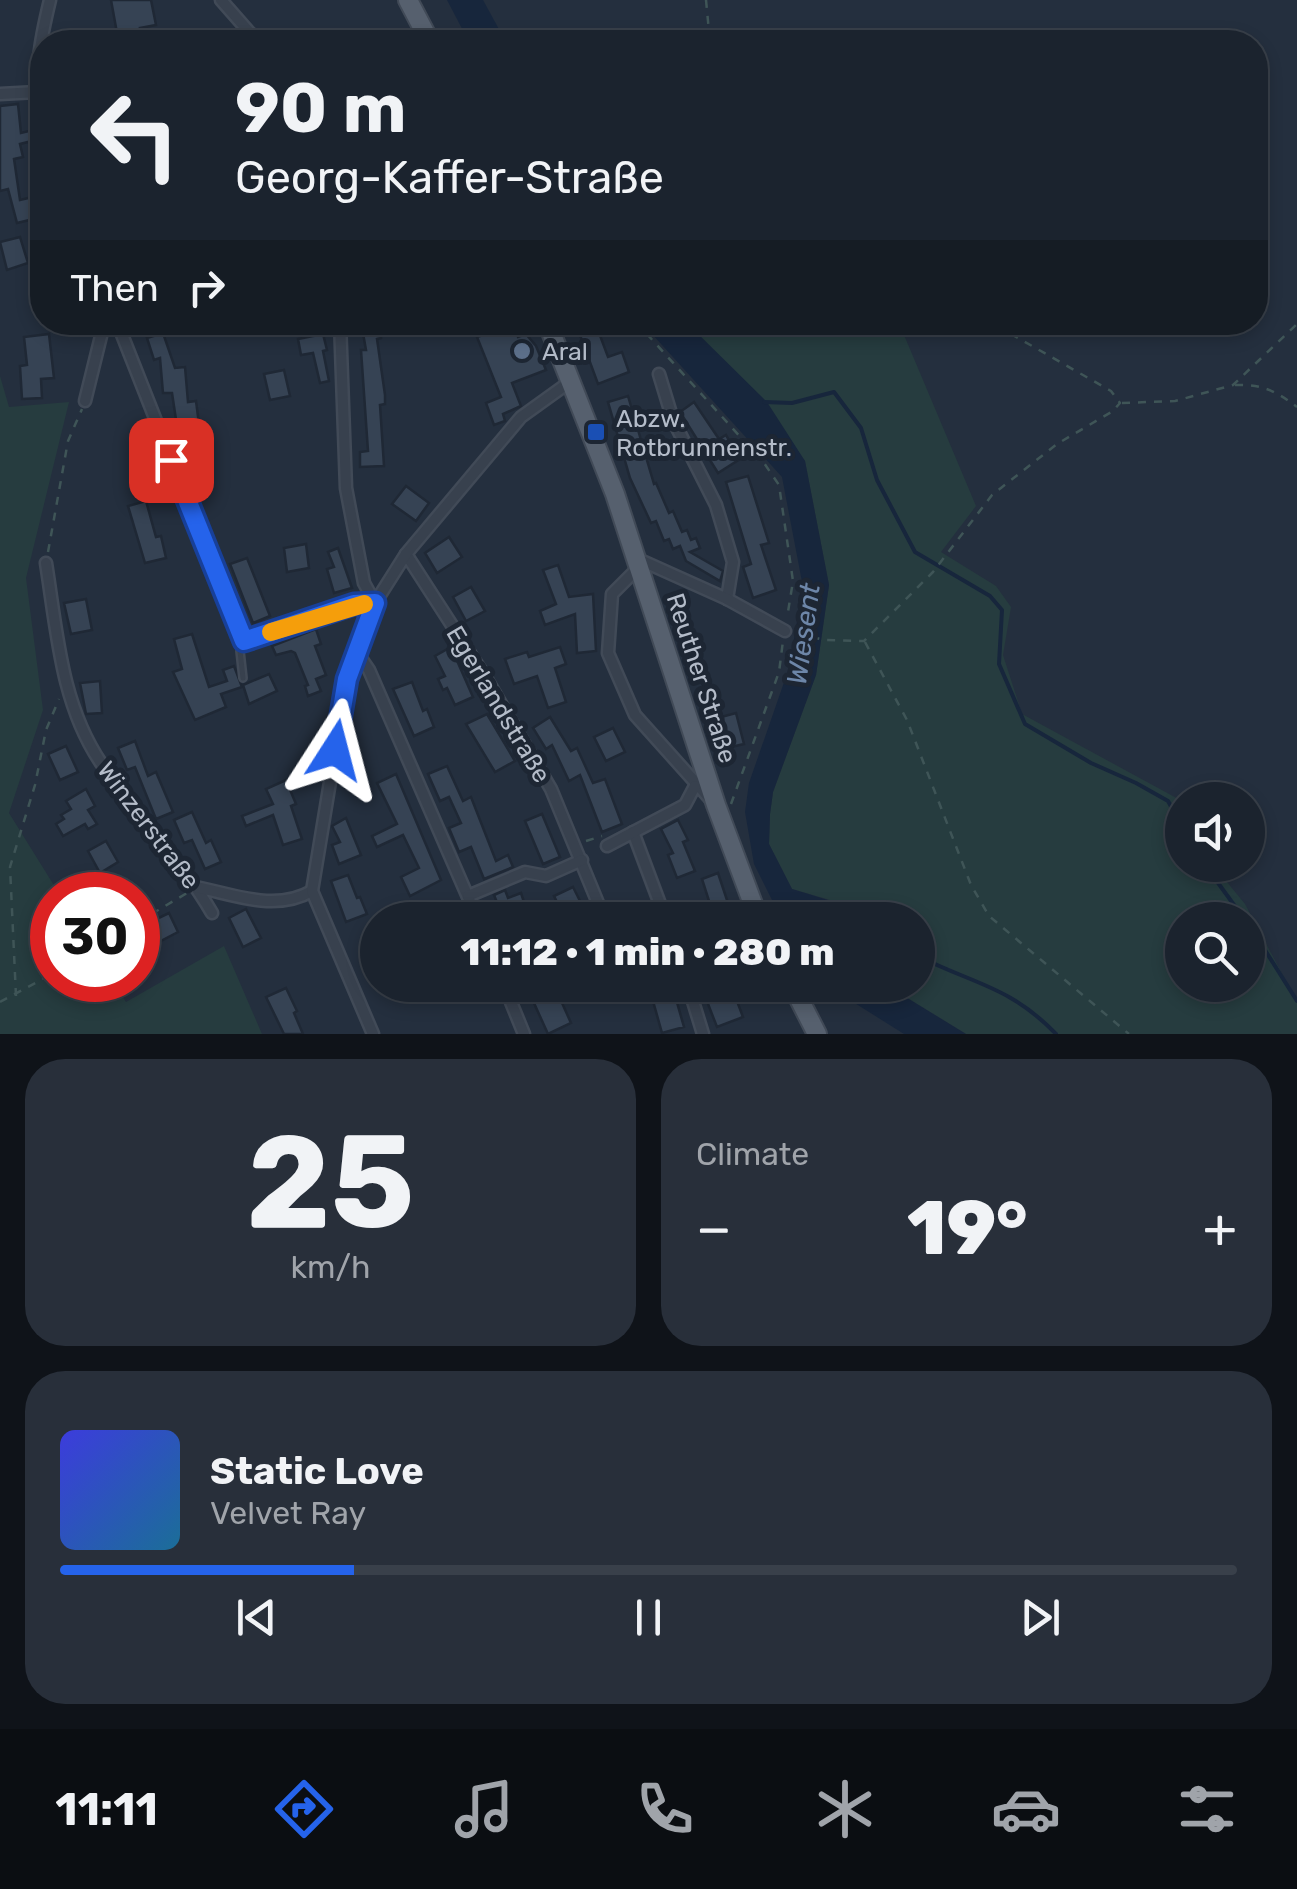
<!DOCTYPE html>
<meta charset="utf-8">
<style>
body{margin:0;font-family:Rubik,sans-serif;background:#282f3a;color:#f1f3f6;height:100vh;display:flex;flex-direction:column;font-size:38px;white-space:nowrap}
*{box-sizing:border-box;margin:0}
p{font-size:32px;color:#a0a4aa}
.icon{flex:none;width:55px;height:55px;fill:none;stroke:currentColor;stroke-width:2;stroke-linecap:round;stroke-linejoin:round}
.map{position:relative;height:1034px;overflow:hidden}
.sheet{display:flex;flex-direction:column;gap:25px;padding:25px;background:#0f1319;flex:1}
.sheet>*{flex:none}
.guide{position:absolute;left:30px;top:30px;width:1238px;height:305px;border-radius:40px;box-shadow:0 5px 15px #0003,0 0 0 2px #39404a;background:#1b232e;color:#f1f3f6;overflow:hidden}
.buttons{position:absolute;left:1165px;top:782px;display:grid;gap:20px}
.buttons a{display:grid;place-items:center;width:100px;height:100px;border-radius:50%;background:#1b232e;box-shadow:0 5px 15px #0003,0 0 0 2px #39404a;font-size:50px}
.speed{position:absolute;left:30px;top:872px;display:flex;gap:20px;font-size:50px;font-weight:700;text-align:center}
.speed>*{display:grid;place-content:center;width:130px;height:130px;border-radius:50%;background:#1b232e;box-shadow:0 5px 15px #0003,0 0 0 2px #39404a;line-height:1}
.speed .limit{border:15px solid #d22;background:#fff;color:#111}
.pin{position:absolute;display:grid;place-items:center;width:85px;height:85px;color:#fff;margin:-42px;border-radius:20px;box-shadow:0 5px 15px #0006}
.me{position:absolute;width:110px;margin:-55px;rotate:9deg;stroke-linejoin:round;filter:drop-shadow(0 0 8px #0008)}
.turn{display:flex;align-items:center;gap:35px;height:210px;padding:0 40px;font-size:45px}
.turn .icon{width:130px;height:130px;stroke-width:2.5}
.turn b{display:block;font-size:70px;line-height:85px}
.then{display:flex;align-items:center;height:95px;padding:0 40px;background:#0003;gap:20px;font-size:38px}
.big{font-size:75px;font-weight:800;line-height:1.1}
.sheet .widget{flex:1;display:flex;flex-direction:column;justify-content:center;gap:15px;min-width:0;padding:0 35px;border-radius:40px;background:#282f3a}
.sheet .dial{align-items:center;gap:0}
.dial b{font-size:130px;line-height:1}
.song{display:flex;align-items:center;gap:30px}
.cover{width:120px;height:120px;border-radius:15px;background:linear-gradient(135deg,hsl(240 70% 55%),hsl(200 70% 35%))}
.played{height:10px;border-radius:5px;background:linear-gradient(90deg,#2563eb 25%,#39404a 25%)}
.keys{display:flex;justify-content:space-around;direction:ltr}
.heat{display:flex;justify-content:space-between;align-items:center;font-size:55px;direction:ltr}
.sheet .tiles{flex:1;display:grid;gap:25px;grid-template-columns:1fr 1fr}
.widget:last-child{grid-column:span 2}
.trip{position:absolute;left:360px;top:902px;width:575px;height:100px;border-radius:50px;background:#1b232e;box-shadow:0 5px 15px #0003,0 0 0 2px #39404a;font-weight:800;line-height:100px;text-align:center}
.dock{display:flex;height:160px;justify-content:space-around;align-items:center;background:#0b0e12;color:#a0a4aa}
.dock .icon{width:70px;height:70px}
.dock .on{color:#2563eb}
.dock b{font-size:45px;color:#f1f3f6}
.map>svg:first-child{display:block}
.green{fill:#263c3f;fill-rule:evenodd}
.water{fill:#17263c}
.lines{fill:none;stroke-linecap:round;stroke-linejoin:round}
.stream{stroke:#17263c;stroke-width:4}
.building{fill:#364354;stroke:#1f2835;stroke-width:2.5}
.service-casing{stroke:#414a57;stroke-width:10}
.minor-casing{stroke:#414a57;stroke-width:15}
.primary-casing{stroke:#414a57;stroke-width:22}
.path{stroke:#3f5557;stroke-width:2.5;stroke-dasharray:8 8;stroke-linecap:butt}
.service{stroke:#38414e;stroke-width:5}
.minor{stroke:#38414e;stroke-width:10}
.primary{stroke:#56606e;stroke-width:18}
.route-casing{stroke:#184099;stroke-width:25}
.route{stroke:#2563eb;stroke-width:18}
.slow{stroke:#f59e0b;stroke-width:18}
.service-dot{fill:#5c6f8a;stroke:#1d2633;stroke-width:4}
.transit-dot{fill:#1a4fb4;stroke:#1d2633;stroke-width:4}
.labels{text-anchor:middle;stroke-width:10;stroke-linejoin:round;paint-order:stroke}
.poi-label{font-size:25px;fill:#b4bcc9;stroke:#1d2633;text-anchor:start}
.street-label{font-size:25px;fill:#b4bcc9;stroke:#1d2633}
.water-label{font-size:28px;font-style:italic;fill:#6d86a8;stroke:#1d2633}
</style>
<div class="map">
<svg width="1297" height="1034" viewBox="0 0 1297 1034">
<rect width="100%" height="100%" fill="#242f3e"/>
<g class="green">
<path d="M687,323H899L976,506L941,552L996,586L1011,607L1003,655L1022,714L1182,801V865H1213L1245,904L1297,1002V1034H966L886,985H918V920H832L840,903L792,889L769,844L770,814L773,792L816,675L829,585L805,461ZM1182,920H1248V985H1182Z"/>
<path d="M0,376L9,407L69,402L26,578L43,710L9,813L60,895H52V980H112L126,1002L224,946L262,1034H0Z"/>
</g>
<g class="water">
<path d="M447,0H483L506,42H469Z"/>
<path d="M642,323H687L767,402L805,461L829,585L816,675L773,792L770,814L769,844L792,889L841,904L832,920H782L754,864L745,812L749,783L789,668L803,587L782,477Z"/>
<path d="M826,985H886L966,1034H904Z"/>
</g>
<g class="lines">
<g class="stream">
<path d="M764,402L792,403L834,392L861,428L877,480L915,552L990,596L1002,610L999,664L1025,724L1091,763L1136,783L1168,801L1182,826"/>
<path d="M1205,865L1245,920"/>
<path d="M823,920L835,914L847,920"/>
<path d="M1248,923L1297,1001"/>
<path d="M918,956C973,984 1010,986 1056,1034"/>
</g>
</g>
<g class="building">
<path d="M111,0H151L156,25L140,28L143,42H131L129,30L117,33Z"/>
<path d="M18,104L21,133L37,129L40,139L20,144L23,157L14,159L20,200L37,196L42,217L17,223L8,189L0,191V106Z"/>
<path d="M20,237L28,263L7,270L0,242Z"/>
<path d="M361,322H378L381,338L377,339L385,395V404L380,405L384,466L360,467V452L368,451L361,350H366Z"/>
<path d="M481,322H512L518,337L526,334L536,346L546,370L512,383L521,406L503,414L505,421L494,425L486,403L501,397L477,337L486,334Z"/>
<path d="M589,322H595L608,357L622,352L629,372L598,384L577,327Z"/>
<path d="M163,333L175,368L185,367L188,402L196,401L204,462L183,466L172,393H163L160,358L154,360L147,338Z"/>
<path d="M49,334L54,378L41,379L42,398L22,399L20,366L27,365L24,337Z"/>
<path d="M323,334L327,350L323,351L329,381L320,383L313,353L301,355L298,339Z"/>
<path d="M284,370L290,396L270,400L264,374Z"/>
<path d="M628,396L654,484L656,483L669,513L673,511L682,532L687,530L691,540L696,538L700,548L690,552L723,571L720,581L686,561L680,546L673,549L669,539L664,541L656,521L651,523L630,478L608,402Z"/>
<path d="M694,402L719,439L726,435L740,459L718,473L680,412Z"/>
<path d="M748,476L769,543L761,545L776,590L753,598L743,567L751,564L726,482Z"/>
<path d="M406,486L429,503L416,521L392,504Z"/>
<path d="M146,501L156,537L161,536L166,558L145,563L128,506Z"/>
<path d="M449,537L462,557L437,573L425,553Z"/>
<path d="M306,544L309,568L287,572L284,548Z"/>
<path d="M338,548L352,588L334,593L327,569L334,567L328,552Z"/>
<path d="M247,558L270,616L253,623L230,564Z"/>
<path d="M558,565L569,597L593,594L596,651L577,653L575,614L545,625L540,611L556,604L543,570Z"/>
<path d="M471,587L485,611L466,621L453,597Z"/>
<path d="M86,599L92,630L71,634L64,603Z"/>
<path d="M316,629L321,644L315,646L326,675L316,679L321,691L308,696L305,686L308,685L295,653L291,651L276,655L272,646Z"/>
<path d="M192,634L209,687L227,681L223,670L234,666L242,687L221,694L226,707L195,720L173,672L182,669L174,639Z"/>
<path d="M451,647L473,697L455,705L447,688L443,690L438,679L445,676L435,656Z"/>
<path d="M560,647L566,664L555,668L566,702L548,708L537,676L514,684L505,659L527,652L529,657Z"/>
<path d="M269,674L277,691L249,704L243,685Z"/>
<path d="M100,681L102,713L86,714L80,683Z"/>
<path d="M412,682L423,711L427,709L434,727L414,736L393,689Z"/>
<path d="M736,713L744,744L718,750L710,720Z"/>
<path d="M487,714L515,761L495,772L466,724Z"/>
<path d="M550,717L571,751L577,748L593,783L605,779L622,824L602,832L580,775L569,781L552,745L546,749L533,728Z"/>
<path d="M613,728L625,752L606,761L594,737Z"/>
<path d="M135,741L148,776L156,772L173,812L156,819L135,767L127,770L118,748Z"/>
<path d="M66,746L78,772L60,780L48,754Z"/>
<path d="M447,766L463,801L471,797L496,861L508,855L513,867L484,879L471,847L459,852L449,828L461,823L449,797L440,801L428,774Z"/>
<path d="M396,774L441,880L410,896L401,877L419,868L403,835L377,847L372,836L397,824L377,783Z"/>
<path d="M286,780L296,804L291,806L302,839L283,845L273,815L246,826L242,816L273,804L266,789Z"/>
<path d="M86,789L95,806L88,810L97,824L88,829L85,824L63,836L56,824L64,819L61,815L71,809L66,801Z"/>
<path d="M192,812L206,843L211,840L221,862L205,869L192,840L184,843L174,820Z"/>
<path d="M542,814L560,857L543,864L525,821Z"/>
<path d="M346,818L361,855L339,864L332,845L340,842L332,826Z"/>
<path d="M678,820L688,840L683,842L695,871L677,878L668,855L673,853L661,829Z"/>
<path d="M106,841L118,862L100,873L88,851Z"/>
<path d="M718,873L732,915L715,920L702,879Z"/>
<path d="M348,875L357,898L360,897L367,914L346,922L331,881Z"/>
<path d="M573,887L588,917L581,920H566L554,896Z"/>
<path d="M505,890L508,898L521,893L524,902L513,907L518,920H504L494,895Z"/>
<path d="M246,909L261,938L243,947L229,918Z"/>
<path d="M169,913L178,932L155,944L146,924Z"/>
<path d="M545,985H554L571,1023L548,1034L529,992Z"/>
<path d="M640,985H675V988L665,991L668,1002L676,999L684,1027L662,1033L651,994L643,997Z"/>
<path d="M719,985H731L743,1017L717,1027L703,991Z"/>
<path d="M286,988L297,1011L294,1013L303,1034H284L266,997Z"/>
</g>
<g class="lines">
<g class="service-casing">
<path id="service" d="M242,644L240,651L243,678"/>
</g>
<g class="minor-casing">
<g id="minor">
<path d="M221,0L258,42"/>
<path d="M0,94L37,92"/>
<path d="M42,112C33,75 41,37 50,0"/>
<path d="M117,322L243,641L354,604L375,603L364,583L346,488L340,322"/>
<path d="M659,374L673,420L716,505L733,562L727,599"/>
<path d="M85,401L103,328L110,322"/>
<path d="M406,554L486,678L551,789L605,920"/>
<path d="M638,559L727,599L785,631"/>
<path d="M46,563C57,632 61,704 101,763C135,815 181,859 212,913"/>
<path d="M640,566L612,594L608,653L635,715L712,801"/>
<path d="M358,654L369,670L478,920"/>
<path d="M633,832L666,920"/>
<path d="M607,846L685,805L695,786"/>
<path d="M196,887C236,895 275,912 312,891"/>
<path d="M468,896L525,872L546,876L582,860"/>
<path d="M504,985L524,1034"/>
<path d="M688,985L703,1034"/>
<path d="M373,1034L312,891L347,679L375,603L406,554L521,417L571,381"/>
</g>
</g>
<g class="primary-casing">
<g id="primary">
<path d="M408,0L430,42"/>
<path d="M547,322L615,494L716,805L759,920"/>
<path d="M792,985L817,1034"/>
</g>
</g>
<g class="path">
<path d="M706,0L710,42"/>
<path d="M636,322L764,463L779,485L793,581L787,618"/>
<path d="M1235,385C1262,384 1276,391 1297,407"/>
<path d="M1122,403L1175,401L1233,385L1297,324"/>
<path d="M48,552L68,441L82,409"/>
<path d="M796,633L824,640L864,641L933,572L992,495L1057,444L1113,411L1120,403L1111,391L990,322"/>
<path d="M865,642L907,720L971,885L989,916L1129,1034"/>
<path d="M731,804L779,672L783,641"/>
<path d="M586,841L602,836"/>
<path d="M138,922L187,893"/>
<path d="M16,996L10,867L35,785L46,730L59,699"/>
<path d="M0,1002L52,974"/>
</g>
<use href="#service" class="service"/>
<use href="#minor" class="minor"/>
<use href="#primary" class="primary"/>
</g>
<g class="lines">
<g class="route-casing">
<path id="route" d="M171,460L244,641L354,604L375,603L347,679L335,750"/>
</g>
<use href="#route" class="route"/>
<path class="slow" d="M271,632L364,604"/>
</g>
<circle class="service-dot" cx="522" cy="351" r="10"/>
<rect class="transit-dot" x="586" y="422" width="20" height="20" rx="5"/>
<g class="labels">
<g class="poi-label">
<text x="542" y="360">Aral</text>
<text x="616" y="427">Abzw.<tspan x="616" dy="29">Rotbrunnenstr.</tspan></text>
</g>
<g class="street-label">
<text transform="translate(702 678) rotate(72)" y="9">Reuther Straße</text>
<text transform="translate(499 704) rotate(59)" y="9">Egerlandstraße</text>
<text transform="translate(149 825) rotate(53)" y="9">Winzerstraße</text>
</g>
<g class="water-label">
<text transform="translate(803 634) rotate(-82)" y="10">Wiesent</text>
</g>
</g>
</svg>
<div class="buttons">
<a><svg class="icon" aria-label="sound" viewBox="0 0 24 24"><path d="M4 9h4l5-4v14l-5-4H4zM17 9q2 3 0 6"/></svg></a>
<a><svg class="icon" aria-label="search" viewBox="0 0 24 24"><circle cx="10" cy="10" r="6"/><path d="M15 15l6 6"/></svg></a>
</div>
<div class="speed"><div class="limit">30</div></div>
<div class="pin" style="left:171px;top:460px;background:#d93025"><svg class="icon" aria-label="arrive" viewBox="0 0 24 24"><path d="M6 21V4h12l-3 4 3 4H6"/></svg></div>
<svg class="me" style="left:335px;top:750px" viewBox="-20 -20 40 40"><path d="M0-17L14 15 0 8-14 15z" fill="#2563eb" stroke="#fff" stroke-width="4"/></svg>
<div class="trip">11:12 · 1 min · 280 m</div>
<div class="guide">
<div class="turn"><svg class="icon" aria-label="left" viewBox="0 0 24 24"><path d="M17 20v-9H6M10 6l-5 5 5 5"/></svg><div><b>90 m</b>Georg-Kaffer-Straße</div></div>
<div class="then">Then<svg class="icon" aria-label="right" viewBox="0 0 24 24"><path d="M7 20v-9h11M14 6l5 5-5 5"/></svg></div>
</div>
</div>
<section class="sheet">
<div class="tiles">
<div class="widget dial"><b>25</b><p>km/h</p></div>
<div class="widget"><p>Climate</p>
<div class="heat"><a>−</a><b class="big">19°</b><a>+</a></div>
</div>
<div class="widget">
<div class="song"><i class="cover"></i><div><b>Static Love</b><p>Velvet Ray</p></div></div>
<div class="played"></div>
<div class="keys"><svg class="icon" aria-label="previous" viewBox="0 0 24 24"><path d="M18 5L8 12l10 7zM5 5v14"/></svg><svg class="icon" aria-label="pause" viewBox="0 0 24 24"><path d="M8 5v14M16 5v14"/></svg><svg class="icon" aria-label="next" viewBox="0 0 24 24"><path d="M6 5l10 7-10 7zM19 5v14"/></svg></div>
</div>
</div>
</section>
<nav class="dock">
<b>11:11</b>
<svg class="icon on" aria-label="directions" viewBox="0 0 24 24"><path d="M12 3l9 9-9 9-9-9zM9 14v-3h6M13 9l2 2-2 2"/></svg>
<svg class="icon" aria-label="music" viewBox="0 0 24 24"><path d="M9 18V5l10-2v13"/><circle cx="6" cy="18" r="3"/><circle cx="16" cy="16" r="3"/></svg>
<svg class="icon" aria-label="phone" viewBox="0 0 24 24"><path d="M5 4h4l2 5-3 2q2 4 5 5l2-3 5 2v4C11 20 4 13 5 4z"/></svg>
<svg class="icon" aria-label="climate" viewBox="0 0 24 24"><path d="M12 3v18M4 7l16 10M4 17L20 7"/></svg>
<svg class="icon" aria-label="car" viewBox="0 0 24 24"><path d="M5 17H2v-5l4-1 3-4h7l3 4 3 1v5h-3M9 17h6M6 11h13"/><circle cx="7" cy="17" r="2"/><circle cx="17" cy="17" r="2"/></svg>
<svg class="icon" aria-label="filters" viewBox="0 0 24 24"><path d="M4 7h16M4 17h16"/><circle cx="9" cy="7" r="2"/><circle cx="15" cy="17" r="2"/></svg>
</nav>
